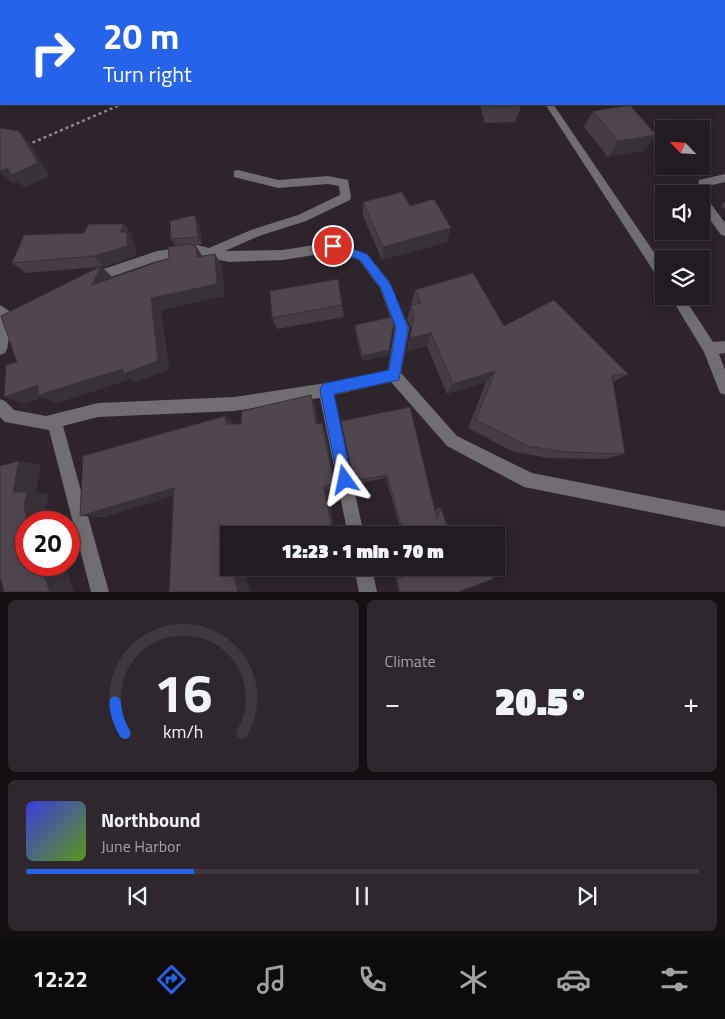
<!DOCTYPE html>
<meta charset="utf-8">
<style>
body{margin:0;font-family:"Titillium Web",sans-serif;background:#2e282e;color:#f1f3f6;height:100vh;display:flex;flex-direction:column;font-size:19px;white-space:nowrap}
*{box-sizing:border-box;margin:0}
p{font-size:16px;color:#a2a1a5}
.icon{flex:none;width:28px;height:28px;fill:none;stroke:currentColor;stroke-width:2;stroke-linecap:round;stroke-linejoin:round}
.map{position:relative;height:592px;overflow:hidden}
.drawer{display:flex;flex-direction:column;gap:8px;padding:8px;background:#130f12;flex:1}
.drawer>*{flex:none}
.banner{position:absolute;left:0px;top:0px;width:725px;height:105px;box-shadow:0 2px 12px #0003,0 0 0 1px #3f393f;background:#2563eb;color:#fff;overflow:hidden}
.needle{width:32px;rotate:295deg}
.fabs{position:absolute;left:655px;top:120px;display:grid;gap:10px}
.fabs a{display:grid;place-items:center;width:55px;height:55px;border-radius:0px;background:#221b21;box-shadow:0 2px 12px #0003,0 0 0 1px #3f393f;font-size:25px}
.speed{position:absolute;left:15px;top:511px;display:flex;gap:10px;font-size:25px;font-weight:700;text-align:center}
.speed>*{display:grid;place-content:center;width:65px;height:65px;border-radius:50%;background:#221b21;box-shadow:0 2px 12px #0003,0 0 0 1px #3f393f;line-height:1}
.speed .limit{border:8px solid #d22;background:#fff;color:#111}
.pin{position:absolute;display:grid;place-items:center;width:42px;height:42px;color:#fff;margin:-21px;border:2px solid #fff;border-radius:50%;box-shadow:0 1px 5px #0007}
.me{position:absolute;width:55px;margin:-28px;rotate:348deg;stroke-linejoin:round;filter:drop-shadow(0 0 4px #0008)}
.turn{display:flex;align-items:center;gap:18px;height:105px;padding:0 20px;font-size:22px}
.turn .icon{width:65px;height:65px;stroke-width:2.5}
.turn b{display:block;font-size:35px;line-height:42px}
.big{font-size:38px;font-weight:800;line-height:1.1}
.drawer .card{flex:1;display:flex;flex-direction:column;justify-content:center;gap:8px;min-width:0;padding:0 18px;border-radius:8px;background:#2e282e}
.drawer .dial{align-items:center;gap:0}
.dial svg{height:130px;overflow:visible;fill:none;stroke:#3f393f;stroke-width:7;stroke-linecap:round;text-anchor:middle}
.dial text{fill:#f1f3f6;stroke:none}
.song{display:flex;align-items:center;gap:15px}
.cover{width:60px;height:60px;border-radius:8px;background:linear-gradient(135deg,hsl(240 70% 55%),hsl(90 70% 35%))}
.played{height:5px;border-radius:2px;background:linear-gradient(90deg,#2563eb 25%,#3f393f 25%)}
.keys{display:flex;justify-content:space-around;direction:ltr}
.heat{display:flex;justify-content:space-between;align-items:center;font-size:28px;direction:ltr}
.drawer .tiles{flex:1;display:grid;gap:8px;grid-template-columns:1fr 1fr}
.card:last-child{grid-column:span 2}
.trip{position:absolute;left:220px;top:526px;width:285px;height:50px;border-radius:0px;background:#221b21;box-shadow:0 2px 12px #0003,0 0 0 1px #3f393f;font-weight:800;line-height:50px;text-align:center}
.dock{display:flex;height:80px;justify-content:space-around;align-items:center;background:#0e0b0d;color:#a2a1a5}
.dock .icon{width:35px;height:35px}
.dock .current{color:#2563eb}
.dock b{font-size:22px;color:#f1f3f6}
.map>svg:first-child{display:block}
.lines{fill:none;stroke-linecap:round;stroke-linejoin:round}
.stream{fill:#776835;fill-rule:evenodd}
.path{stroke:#918990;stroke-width:2.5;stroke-dasharray:3 3;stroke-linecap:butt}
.minor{fill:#726d72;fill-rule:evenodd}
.major{fill:#beb3bc;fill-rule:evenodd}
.wall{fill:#453c44}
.shaded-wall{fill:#383137}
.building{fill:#50464f;stroke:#383137}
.route{fill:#2563eb;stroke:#184099}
</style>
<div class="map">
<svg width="725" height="592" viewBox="0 0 725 592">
<rect width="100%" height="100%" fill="#2d242c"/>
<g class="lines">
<rect class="stream" x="0" y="49" width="1" height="4"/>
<path class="path" d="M27,145L122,104"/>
<g class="minor">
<rect x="724" y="57" width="1" height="5"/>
<path d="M545,104H553L664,267V282L660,281Z"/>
<path d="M238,170L278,180L328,176L348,180L351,197L350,200L306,221L259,236L225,251L283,250L333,242L367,254L389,281L409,328L401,373L457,436L532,473L725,511V527L524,487L447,446L391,382L334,395L364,535H348L320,398L234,411L98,417L63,426L109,592H91L49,430L5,422L0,417V399L5,401L14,410L46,416L98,403L234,397L326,383L388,370L395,328L380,288L359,260L333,252L283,260L229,262L197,255L157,261L93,283L89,282L87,278L89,274L157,251L197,245L209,248L251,230L298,215L340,195L339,186L328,184L278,188L234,177V171Z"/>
<path d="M725,174V182L708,186L705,196L725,223V236L721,235L701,207V194H696L699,180Z"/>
<path d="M670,296H683L713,342L725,341V353L719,354L725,370V395L720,393L704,352Z"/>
<path d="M0,305L12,313L13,317L7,349L5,353L0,355Z"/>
<path d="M354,568H372L377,592H359Z"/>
</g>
<g class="major">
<path d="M491,0H505L506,1H492Z"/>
<rect x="724" y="42" width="1" height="4"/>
</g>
</g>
<g class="wall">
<path d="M459,104H519L521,107L515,122L485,123L480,106H459Z"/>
<path d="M593,111L656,135L644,151L608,157L584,127Z"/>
<path d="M725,201V210L721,205Z"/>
<path d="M363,202L410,206L447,242L382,260L363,216Z"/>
<path d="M199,223L202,244L193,245L196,246L202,256L215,254L222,266L224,296L161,310L169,369L136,382L131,379L56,403L43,397L24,404L17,362L98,267L26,273L12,263L84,233L124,224L132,235L131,238L135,243L136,256L102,267L113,278L169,258L176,246L171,239Z"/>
<path d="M415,290L504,326L628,374L613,382L625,454L604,459L549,458L514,452L468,428L486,382L447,394L427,346L407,351L411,328L407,320Z"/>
<path d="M342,305L344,317L277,329L272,318Z"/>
<path d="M394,322L389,355L362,361L355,331V325Z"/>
<path d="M315,405L318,423H322L325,430L336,488L327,490L334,527L229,535L244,568L250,592H167L169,591L173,495L104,517L235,424H241Z"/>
<path d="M341,421L435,511L436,509L441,508L450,535H402L386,478L355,484Z"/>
<path d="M411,568H489L458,592H399L395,575L411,569Z"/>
</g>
<g class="shaded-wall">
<rect x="0" y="37" width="1" height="10"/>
<path d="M19,131L31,145L50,176L24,188L18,182L13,184L0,172Z"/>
<path d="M656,135L644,151L608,157L618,141Z"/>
<path d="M195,215L199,223L202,244L198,237Z"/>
<path d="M124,224L132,235L131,238L135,243L136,256L104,267L94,256L120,232Z"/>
<path d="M451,228L447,242L382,260L383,247Z"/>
<path d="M196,246L203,258L197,257Z"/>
<path d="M215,254L222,266L224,296L161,310L169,369L136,382L131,379L56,403L43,397L24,404L4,397L38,385L151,298Z"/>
<path d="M101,266L113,278L92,285Z"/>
<path d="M431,333L427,346L407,351L410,338Z"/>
<path d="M389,350V355L362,361V356Z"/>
<path d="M495,371L486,382L447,394L453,384Z"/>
<path d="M311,395L315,405L319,431L316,424Z"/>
<path d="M225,416L235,424L236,431L226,424Z"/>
<path d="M322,423L325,430L336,488L334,484Z"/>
<path d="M19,461L41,465L36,493L49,494L46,507L51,522H28L24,506L13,492Z"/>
<path d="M324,487L327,490L334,527L303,535Z"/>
<path d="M174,488L189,491L104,517L80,516Z"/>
<path d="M41,565H65L74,592H50Z"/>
<path d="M232,568H244L250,592H238Z"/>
</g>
<g class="building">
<path d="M0,0H39V1H1V37H0Z"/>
<path d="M488,104H519L521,107H489Z"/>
<path d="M630,105L656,135L618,141L593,111Z"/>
<path d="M0,128L19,131L38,163L11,175L8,168L0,171Z"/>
<path d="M402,192L410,206L434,199L451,228L383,247L363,202Z"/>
<path d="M195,215L198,237L171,239L170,221Z"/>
<path d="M89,224H124L120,232H127V246L94,256L12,263L24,235L84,233Z"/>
<path d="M189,244L196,246L197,257L215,254L217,284L151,298L158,361L123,374V369L38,395V385L4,397L6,365L17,362L1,316L101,266L92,285L169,258L168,247Z"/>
<path d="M473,273L504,326L554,300L628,374L612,376L625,454L565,452L527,446L476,420L495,371L453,384L431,333L410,338L414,315L411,305L421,303L415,290Z"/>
<path d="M338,279L342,305L272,318L270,291Z"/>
<path d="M392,317L394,322L389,350L362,356L355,325Z"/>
<path d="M311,395L316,424L322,423L334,484L324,487L332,528L303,535H229V568H232L238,592H167L169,591L174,488L80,516L83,456L225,416L226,424H241L242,411Z"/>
<path d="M410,407L437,519L441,508L450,535H404L387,475L354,481L341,421Z"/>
<path d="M19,461L13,492H27L24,506L28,522H26V565H41L50,592H4L0,576V466Z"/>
<path d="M413,568H489L493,579L458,592H400L397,579L415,573Z"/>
</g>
<path class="route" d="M333,242L367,254L391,285L408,328L399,380L334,394L352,480L350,486L345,488L340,486L338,480L320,390L322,385L326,383L389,370L396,328L381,288L360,260L330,249V244Z"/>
</svg>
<div class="fabs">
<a><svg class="needle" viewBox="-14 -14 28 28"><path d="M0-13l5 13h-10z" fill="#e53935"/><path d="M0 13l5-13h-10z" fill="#a2a1a5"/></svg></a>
<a><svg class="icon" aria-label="sound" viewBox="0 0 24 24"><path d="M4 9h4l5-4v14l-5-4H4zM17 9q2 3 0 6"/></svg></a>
<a><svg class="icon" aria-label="layers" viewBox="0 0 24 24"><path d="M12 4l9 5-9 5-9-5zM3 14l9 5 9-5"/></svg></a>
</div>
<div class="speed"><div class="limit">20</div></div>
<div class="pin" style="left:333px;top:246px;background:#d93025"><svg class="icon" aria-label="arrive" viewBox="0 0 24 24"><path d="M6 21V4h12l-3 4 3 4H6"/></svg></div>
<svg class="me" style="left:345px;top:480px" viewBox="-20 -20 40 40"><path d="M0-17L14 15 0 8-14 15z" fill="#2563eb" stroke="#fff" stroke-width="4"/></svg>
<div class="trip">12:23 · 1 min · 70 m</div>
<div class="banner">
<div class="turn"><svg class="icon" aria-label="right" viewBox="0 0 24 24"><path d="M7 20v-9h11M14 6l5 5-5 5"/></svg><div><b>20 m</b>Turn right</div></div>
</div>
</div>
<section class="drawer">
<div class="tiles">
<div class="card dial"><svg viewBox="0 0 100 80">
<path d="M14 69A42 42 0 1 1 86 69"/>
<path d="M14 69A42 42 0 0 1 8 50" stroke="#2563eb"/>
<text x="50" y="56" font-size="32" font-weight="700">16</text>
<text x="50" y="72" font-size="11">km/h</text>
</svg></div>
<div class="card"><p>Climate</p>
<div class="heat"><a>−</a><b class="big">20.5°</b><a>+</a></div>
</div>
<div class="card">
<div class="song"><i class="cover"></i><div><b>Northbound</b><p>June Harbor</p></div></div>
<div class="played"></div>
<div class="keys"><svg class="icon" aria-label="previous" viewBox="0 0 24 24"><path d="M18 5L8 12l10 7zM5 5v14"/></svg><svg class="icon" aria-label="pause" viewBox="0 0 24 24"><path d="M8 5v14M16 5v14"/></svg><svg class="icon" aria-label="next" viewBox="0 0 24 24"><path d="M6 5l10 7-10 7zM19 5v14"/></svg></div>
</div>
</div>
</section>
<nav class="dock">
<b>12:22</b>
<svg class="icon current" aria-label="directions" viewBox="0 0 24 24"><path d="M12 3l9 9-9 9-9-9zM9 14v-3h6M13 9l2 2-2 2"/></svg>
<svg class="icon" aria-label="music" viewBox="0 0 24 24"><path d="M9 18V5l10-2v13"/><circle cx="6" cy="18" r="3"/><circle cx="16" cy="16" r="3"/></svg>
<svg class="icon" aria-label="phone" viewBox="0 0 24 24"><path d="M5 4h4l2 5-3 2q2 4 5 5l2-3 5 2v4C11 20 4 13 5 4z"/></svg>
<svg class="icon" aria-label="climate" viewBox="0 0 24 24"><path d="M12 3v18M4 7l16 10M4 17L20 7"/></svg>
<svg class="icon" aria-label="car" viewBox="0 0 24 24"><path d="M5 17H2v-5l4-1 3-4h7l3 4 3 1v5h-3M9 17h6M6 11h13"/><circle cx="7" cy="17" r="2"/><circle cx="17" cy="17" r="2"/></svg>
<svg class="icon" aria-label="filters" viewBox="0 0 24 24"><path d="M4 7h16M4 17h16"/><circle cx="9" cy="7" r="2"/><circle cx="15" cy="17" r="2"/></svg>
</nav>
